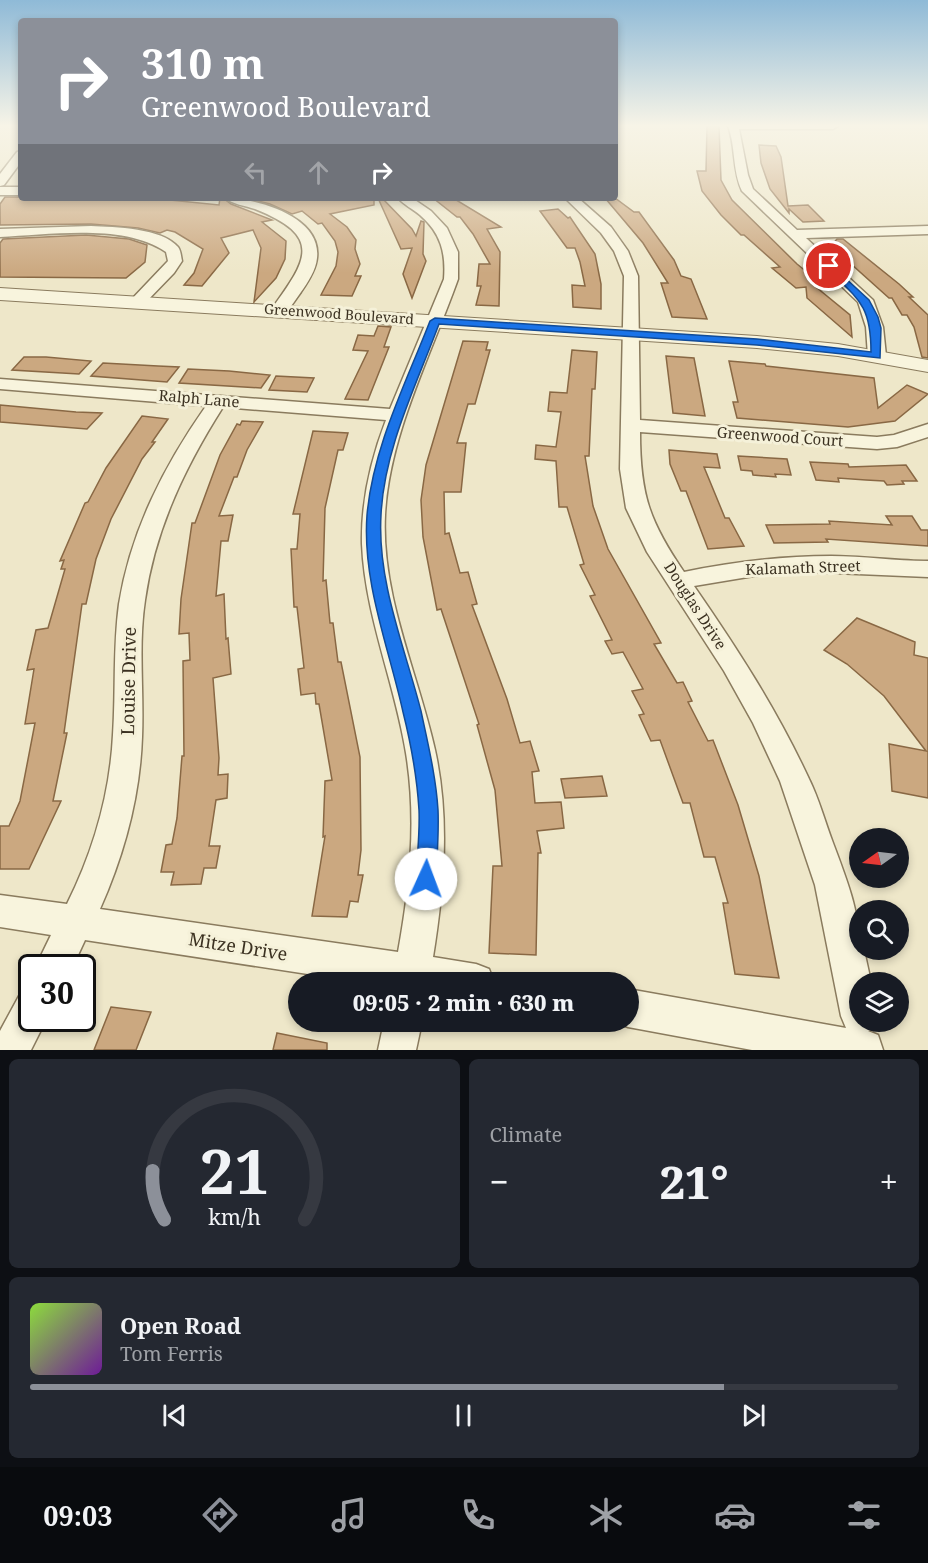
<!DOCTYPE html>
<meta charset="utf-8">
<style>
body{margin:0;font-family:"Noto Serif",serif;background:#242831;color:#f1f3f6;height:100vh;display:flex;flex-direction:column;font-size:22px;white-space:nowrap}
*{box-sizing:border-box;margin:0}
p{font-size:20px;color:#9ea1a6}
.icon{flex:none;width:33px;height:33px;fill:none;stroke:currentColor;stroke-width:2;stroke-linecap:round;stroke-linejoin:round}
.map{position:relative;height:1050px;overflow:hidden}
.panel{display:flex;flex-direction:column;gap:9px;padding:9px;background:#0d0f14;flex:1}
.panel>*{flex:none}
.guide{position:absolute;left:18px;top:18px;width:600px;height:183px;border-radius:6px;box-shadow:0 3px 9px #0003;background:#8c9099;color:#fff;overflow:hidden}
.needle{width:39px;rotate:256deg}
.controls{position:absolute;left:849px;top:828px;display:grid;gap:12px}
.controls a{display:grid;place-items:center;width:60px;height:60px;border-radius:50%;background:#171b24;box-shadow:0 3px 9px #0003;font-size:30px}
.speed{position:absolute;left:18px;top:954px;display:flex;gap:12px;font-size:30px;font-weight:700;text-align:center}
.speed>*{display:grid;place-content:center;width:78px;height:78px;border-radius:50%;background:#171b24;box-shadow:0 3px 9px #0003;line-height:1}
.speed .limit{border:3px solid #111;border-radius:9px;background:#fff;color:#111}
.pin{position:absolute;display:grid;place-items:center;width:51px;height:51px;color:#fff;margin:-26px;border:3px solid #fff;border-radius:50%;box-shadow:0 2px 6px #0007}
.me{position:absolute;width:66px;margin:-33px;rotate:2deg;stroke-linejoin:round;filter:drop-shadow(0 0 4px #0008)}
.turn{display:flex;align-items:center;gap:21px;height:126px;padding:0 24px;font-size:27px}
.turn .icon{width:78px;height:78px;stroke-width:2.5}
.turn b{display:block;font-size:42px;line-height:51px}
.lanes{display:flex;align-items:center;height:57px;padding:0 24px;background:#0003;justify-content:center;gap:30px;direction:ltr}
.lanes .off{opacity:.35}
.big{font-size:45px;font-weight:800;line-height:1.1}
.panel .card{flex:1;display:flex;flex-direction:column;justify-content:center;gap:9px;min-width:0;padding:0 21px;border-radius:9px;background:#242831}
.panel .dial{align-items:center;gap:0}
.dial svg{height:156px;overflow:visible;fill:none;stroke:#363941;stroke-width:7;stroke-linecap:round;text-anchor:middle}
.dial text{fill:#f1f3f6;stroke:none}
.song{display:flex;align-items:center;gap:18px}
.cover{width:72px;height:72px;border-radius:9px;background:linear-gradient(135deg,hsl(90 70% 55%),hsl(280 70% 35%))}
.played{height:6px;border-radius:3px;background:linear-gradient(90deg,#8c9099 80%,#363941 80%)}
.keys{display:flex;justify-content:space-around;direction:ltr}
.heat{display:flex;justify-content:space-between;align-items:center;font-size:33px;direction:ltr}
.panel .tiles{flex:1;display:grid;gap:9px;grid-template-columns:1fr 1fr}
.card:last-child{grid-column:span 2}
.trip{position:absolute;left:288px;top:972px;width:351px;height:60px;border-radius:30px;background:#171b24;box-shadow:0 3px 9px #0003;font-weight:800;line-height:60px;text-align:center}
.menu{display:flex;height:96px;justify-content:space-around;align-items:center;background:#090b0e;color:#9ea1a6}
.menu .icon{width:42px;height:42px}
.menu .current{color:#8c9099}
.menu b{font-size:27px;color:#f1f3f6}
.map>svg:first-child{display:block}
.building{fill:#cba880;stroke:#896844;stroke-width:1.5}
.lines{fill:none;stroke-linecap:round;stroke-linejoin:round}
.minor-casing{stroke:#8a7b5e;stroke-width:3}
.tertiary-casing{stroke:#8a7b5e;stroke-width:2}
.minor{fill:#f8f4dd;fill-rule:evenodd}
.tertiary{fill:#f8f4dd;fill-rule:evenodd}
.route{fill:#1a73e8;stroke:#114b97;stroke-width:1.5}
.labels{text-anchor:middle;stroke-width:6;stroke-linejoin:round;paint-order:stroke}
.far-street-label{font-size:14px;fill:#3b3121;stroke:#f5f1d9}
.street-label{font-size:15px;fill:#3b3121;stroke:#f5f1d9}
.near-street-label{font-size:18px;fill:#3b3121;stroke:#f5f1d9}
</style>
<div class="map">
<svg width="928" height="1050" viewBox="0 0 928 1050">
<rect width="100%" height="100%" fill="#eee7c9"/>
<g class="building">
<path d="M707,126H719L721,180L732,200L797,264L824,286L816,287L850,315L852,337L807,298L806,287L796,288L772,268L780,267L744,235H741L721,215L702,191L697,171H706Z"/>
<path d="M759,145L776,146L781,157L788,206L808,205L824,221L803,222L789,209V213L770,189L761,163Z"/>
<path d="M5,197H21V199H160L219,205L220,198H223L231,204L272,220L262,222L286,241L285,259L276,278L254,302L261,248L253,230L221,238L229,253L202,286L184,285L194,273L203,249L175,232L167,230L160,233L138,228L91,224L0,225V204Z"/>
<path d="M246,198H374V205L330,214L347,227L356,240L355,249L360,264L355,276H361L352,296L321,295L336,266L338,252L335,241L322,223L318,224L302,211L292,214L270,204Z"/>
<path d="M378,198H382L412,229L416,236L421,221L424,222L423,254L426,261L412,298L403,274L412,248L401,249Z"/>
<path d="M433,198H453L501,227L487,229L500,252L499,306L476,305L481,286H477L479,264H490L473,234L460,217H457Z"/>
<path d="M605,198H615L634,212H639L674,260L681,276L691,279L707,319L672,317L661,283H668L643,243Z"/>
<path d="M558,209L568,218L570,217L595,254L601,284V309L573,307L572,285L585,286L580,262L575,248H567L540,211Z"/>
<path d="M86,235L129,239L147,245L145,262L126,278L0,277V243L3,239Z"/>
<path d="M837,239H843L899,284L913,297H909L928,315V358L922,357L914,327L907,315H902L892,298H889L831,246Z"/>
<path d="M378,326L391,327L384,347H389L368,400L345,399L368,351L353,350L358,335L374,336Z"/>
<path d="M463,341L488,342L486,350H490L475,404H468L457,443H466L461,492H444L445,534L449,533L460,573L468,572L477,604L472,605L507,699L520,743L530,741L539,771L532,772L535,803L561,802L564,828L537,831L541,853H538L536,955L489,953L493,866H502L495,790L477,725L479,724L441,609L437,610L423,537L421,500L426,465Z"/>
<path d="M572,350L597,352L595,389H592L589,456H585L593,506L608,549L661,643L654,644L677,683L683,682L692,701L688,702L708,741L713,740L738,805L759,876L779,978L735,974L723,903H728L715,857H704L690,803H683L660,740L651,741L639,715L644,714L632,691L643,689L623,652L612,654L605,641L612,640L590,596L595,595L580,565L584,564L567,507H559L556,461L535,459L536,445L556,447L561,412L548,411L550,392L567,393Z"/>
<path d="M666,356L694,358L705,416L673,413Z"/>
<path d="M24,357H46L91,361L79,374L12,370Z"/>
<path d="M729,361L765,364L766,366L874,378L878,408L907,385L928,394L895,421L848,427L737,418L733,402H738Z"/>
<path d="M103,363L158,366L179,367L167,382L91,376Z"/>
<path d="M188,369L229,371L270,375L261,388L179,383Z"/>
<path d="M276,376L314,378L307,392L269,390Z"/>
<path d="M0,405L76,412L102,413L87,429L0,422Z"/>
<path d="M142,416L168,419L152,442H155L142,459L111,519L96,559L86,604H82L64,733H67L53,801H61L29,869H0V826H9L20,801L35,723L25,724L34,669L27,670L36,630L48,628L65,569H61L64,560L60,561L85,503L88,502L106,468Z"/>
<path d="M242,421L263,422L247,450L237,477H234L219,516L233,515L228,541H221L216,596L224,594L226,639L228,638L231,674L213,678L219,758L218,775L228,774L227,798L216,800L209,846H220L216,868H204L201,884L171,885L174,872H161L166,845L172,844L177,818L182,756H184L183,661L190,660L189,633L179,634L181,599L192,523H195L220,455L237,424L240,425Z"/>
<path d="M313,431L348,433L343,450H338L325,508L323,581L326,580L330,623H333L338,662H341L360,757L361,850L358,875H363L358,902L350,901L347,917L312,916L325,836L323,837L325,781L332,780L319,704H316L315,693L301,695L298,669L304,668L297,607H294L291,549H297L300,514H293Z"/>
<path d="M669,450L717,454L720,468L704,467L725,518H729L744,546L708,549L686,491H681L670,464Z"/>
<path d="M738,456L787,459L791,475L775,474L776,477L753,475L752,471L741,470Z"/>
<path d="M810,462L848,464L849,467L906,465L917,481H902L904,484L887,485L884,481L866,480L838,478L839,482L816,480Z"/>
<path d="M886,516H912L921,530H928V546L826,539L828,542L774,543L766,525L830,524L829,521L892,525Z"/>
<path d="M857,618L915,642L914,655L928,658V798L892,791L889,744L926,751L884,696L847,664L824,650Z"/>
<path d="M602,776L607,796L565,798L561,779Z"/>
<path d="M111,1007L151,1012L136,1050H94Z"/>
<path d="M277,1033L327,1043V1050H273Z"/>
</g>
<g class="lines">
<g class="minor-casing">
<g id="minor">
<path d="M728,126H838L833,129H739L748,175L753,189L797,230L928,226V234L806,238L873,300L883,327L886,356L883,360H871L868,356L866,327L858,302L742,191C732,170 736,147 728,126Z"/>
<path d="M21,151V162L4,185L0,186V174L17,152Z"/>
<rect x="0" y="187" width="21" height="8"/>
<path d="M225,198C256,198 322,216 317,258C316,270 308,282 301,292C295,300 289,312 279,315L271,310C305,262 326,237 255,209C246,206 232,204 225,198Z"/>
<path d="M398,198H412L431,211L447,228L458,252V279C431,355 389,435 385,515C381,596 418,673 435,750C450,818 444,889 433,957L476,964L489,969L494,982H360L85,940L72,968H35L51,935L0,927V895L67,904C93,852 110,794 113,735C116,691 113,647 119,604C131,530 164,466 206,406L0,389V379L390,409L444,279C446,253 441,233 420,215C413,209 404,205 398,198ZM223,407L386,420C371,459 361,502 362,544C365,616 395,683 406,753C417,820 410,886 398,952L100,909C124,855 140,797 142,737C144,691 138,646 145,600C155,529 185,467 223,407Z"/>
<path d="M565,198H578L611,227L628,251L638,276L640,420L877,437L894,435L928,424V437L897,447L877,449L640,432C640,494 649,521 684,572C733,562 782,556 831,556C863,556 896,561 928,561V577L811,572L754,576L694,586C737,648 777,710 809,779C819,799 825,822 833,843C846,878 860,912 860,950H864L871,982H860V1022H877L873,1029L868,1031L878,1035L883,1050H752L628,1027L615,1022H628V989L846,1028L841,1016L815,885L780,781L753,723L724,671L647,552L626,508L620,469L624,276L614,251L601,233Z"/>
<path d="M91,226C115,227 162,228 178,247C181,251 181,257 182,261L174,273L144,304L138,306L130,301L168,261L166,252C124,223 49,235 0,237V229Z"/>
<path d="M32,990V1018H47L31,1050H0V1031L19,996Z"/>
<path d="M384,1022H422L416,1050H378Z"/>
</g>
</g>
<g class="tertiary-casing">
<path id="tertiary" d="M0,288L757,336L838,344L928,360V372L838,356L757,348L0,300Z"/>
</g>
<use href="#minor" class="minor"/>
<use href="#tertiary" class="tertiary"/>
</g>
<linearGradient id="sky" x2="0" y2="1"><stop stop-color="#8fbad7"/><stop offset="0.46" stop-color="#f7f4e7"/><stop offset="1" stop-color="#f7f4e7" stop-opacity="0"/></linearGradient>
<rect width="928" height="273" fill="url(#sky)"/>
<path class="route" d="M829,263L869,300L878,317L881,328L880,358L757,345L439,324C416,386 384,449 381,515C377,582 405,648 421,711C428,744 436,777 438,810C439,833 437,856 436,879L433,885L426,888L419,885L416,879C417,856 420,833 419,810C417,777 411,744 403,712C389,648 362,582 367,515C373,447 406,383 430,321L435,318L757,339L871,352C871,304 858,299 826,268L825,266Z"/>
<g class="labels">
<g class="far-street-label">
<text transform="translate(339 314) rotate(4)" y="5">Greenwood Boulevard</text>
</g>
<g class="street-label">
<text transform="translate(199 399) rotate(5)" y="5">Ralph Lane</text>
<text transform="translate(780 437) rotate(4)" y="5">Greenwood Court</text>
<text transform="translate(803 568) rotate(-2)" y="5">Kalamath Street</text>
<text transform="translate(695 606) rotate(57)" y="5">Douglas Drive</text>
</g>
<g class="near-street-label">
<text transform="translate(129 681) rotate(-89)" y="6">Louise Drive</text>
<text transform="translate(238 947) rotate(9)" y="6">Mitze Drive</text>
</g>
</g>
</svg>
<div class="controls">
<a><svg class="needle" viewBox="-14 -14 28 28"><path d="M0-13l5 13h-10z" fill="#e53935"/><path d="M0 13l5-13h-10z" fill="#9ea1a6"/></svg></a>
<a><svg class="icon" aria-label="search" viewBox="0 0 24 24"><circle cx="10" cy="10" r="6"/><path d="M15 15l6 6"/></svg></a>
<a><svg class="icon" aria-label="layers" viewBox="0 0 24 24"><path d="M12 4l9 5-9 5-9-5zM3 14l9 5 9-5"/></svg></a>
</div>
<div class="speed"><div class="limit">30</div></div>
<div class="pin" style="left:829px;top:266px;background:#d93025"><svg class="icon" aria-label="arrive" viewBox="0 0 24 24"><path d="M6 21V4h12l-3 4 3 4H6"/></svg></div>
<svg class="me" style="left:426px;top:879px" viewBox="-20 -20 40 40"><circle r="19" fill="#fff"/><path d="M0-13L10 11 0 6-10 11z" fill="#1a73e8"/></svg>
<div class="trip">09:05 · 2 min · 630 m</div>
<div class="guide">
<div class="turn"><svg class="icon" aria-label="right" viewBox="0 0 24 24"><path d="M7 20v-9h11M14 6l5 5-5 5"/></svg><div><b>310 m</b>Greenwood Boulevard</div></div>
<div class="lanes"><svg class="icon off" aria-label="left" viewBox="0 0 24 24"><path d="M17 20v-9H6M10 6l-5 5 5 5"/></svg><svg class="icon off" aria-label="ahead" viewBox="0 0 24 24"><path d="M12 20V5M6 11l6-6 6 6"/></svg><svg class="icon" aria-label="right" viewBox="0 0 24 24"><path d="M7 20v-9h11M14 6l5 5-5 5"/></svg></div>
</div>
</div>
<section class="panel">
<div class="tiles">
<div class="card dial"><svg viewBox="0 0 100 80">
<path d="M14 69A42 42 0 1 1 86 69"/>
<path d="M14 69A42 42 0 0 1 8 44" stroke="#8c9099"/>
<text x="50" y="56" font-size="32" font-weight="700">21</text>
<text x="50" y="72" font-size="11">km/h</text>
</svg></div>
<div class="card"><p>Climate</p>
<div class="heat"><a>−</a><b class="big">21°</b><a>+</a></div>
</div>
<div class="card">
<div class="song"><i class="cover"></i><div><b>Open Road</b><p>Tom Ferris</p></div></div>
<div class="played"></div>
<div class="keys"><svg class="icon" aria-label="previous" viewBox="0 0 24 24"><path d="M18 5L8 12l10 7zM5 5v14"/></svg><svg class="icon" aria-label="pause" viewBox="0 0 24 24"><path d="M8 5v14M16 5v14"/></svg><svg class="icon" aria-label="next" viewBox="0 0 24 24"><path d="M6 5l10 7-10 7zM19 5v14"/></svg></div>
</div>
</div>
</section>
<nav class="menu">
<b>09:03</b>
<svg class="icon current" aria-label="directions" viewBox="0 0 24 24"><path d="M12 3l9 9-9 9-9-9zM9 14v-3h6M13 9l2 2-2 2"/></svg>
<svg class="icon" aria-label="music" viewBox="0 0 24 24"><path d="M9 18V5l10-2v13"/><circle cx="6" cy="18" r="3"/><circle cx="16" cy="16" r="3"/></svg>
<svg class="icon" aria-label="phone" viewBox="0 0 24 24"><path d="M5 4h4l2 5-3 2q2 4 5 5l2-3 5 2v4C11 20 4 13 5 4z"/></svg>
<svg class="icon" aria-label="climate" viewBox="0 0 24 24"><path d="M12 3v18M4 7l16 10M4 17L20 7"/></svg>
<svg class="icon" aria-label="car" viewBox="0 0 24 24"><path d="M5 17H2v-5l4-1 3-4h7l3 4 3 1v5h-3M9 17h6M6 11h13"/><circle cx="7" cy="17" r="2"/><circle cx="17" cy="17" r="2"/></svg>
<svg class="icon" aria-label="filters" viewBox="0 0 24 24"><path d="M4 7h16M4 17h16"/><circle cx="9" cy="7" r="2"/><circle cx="15" cy="17" r="2"/></svg>
</nav>
